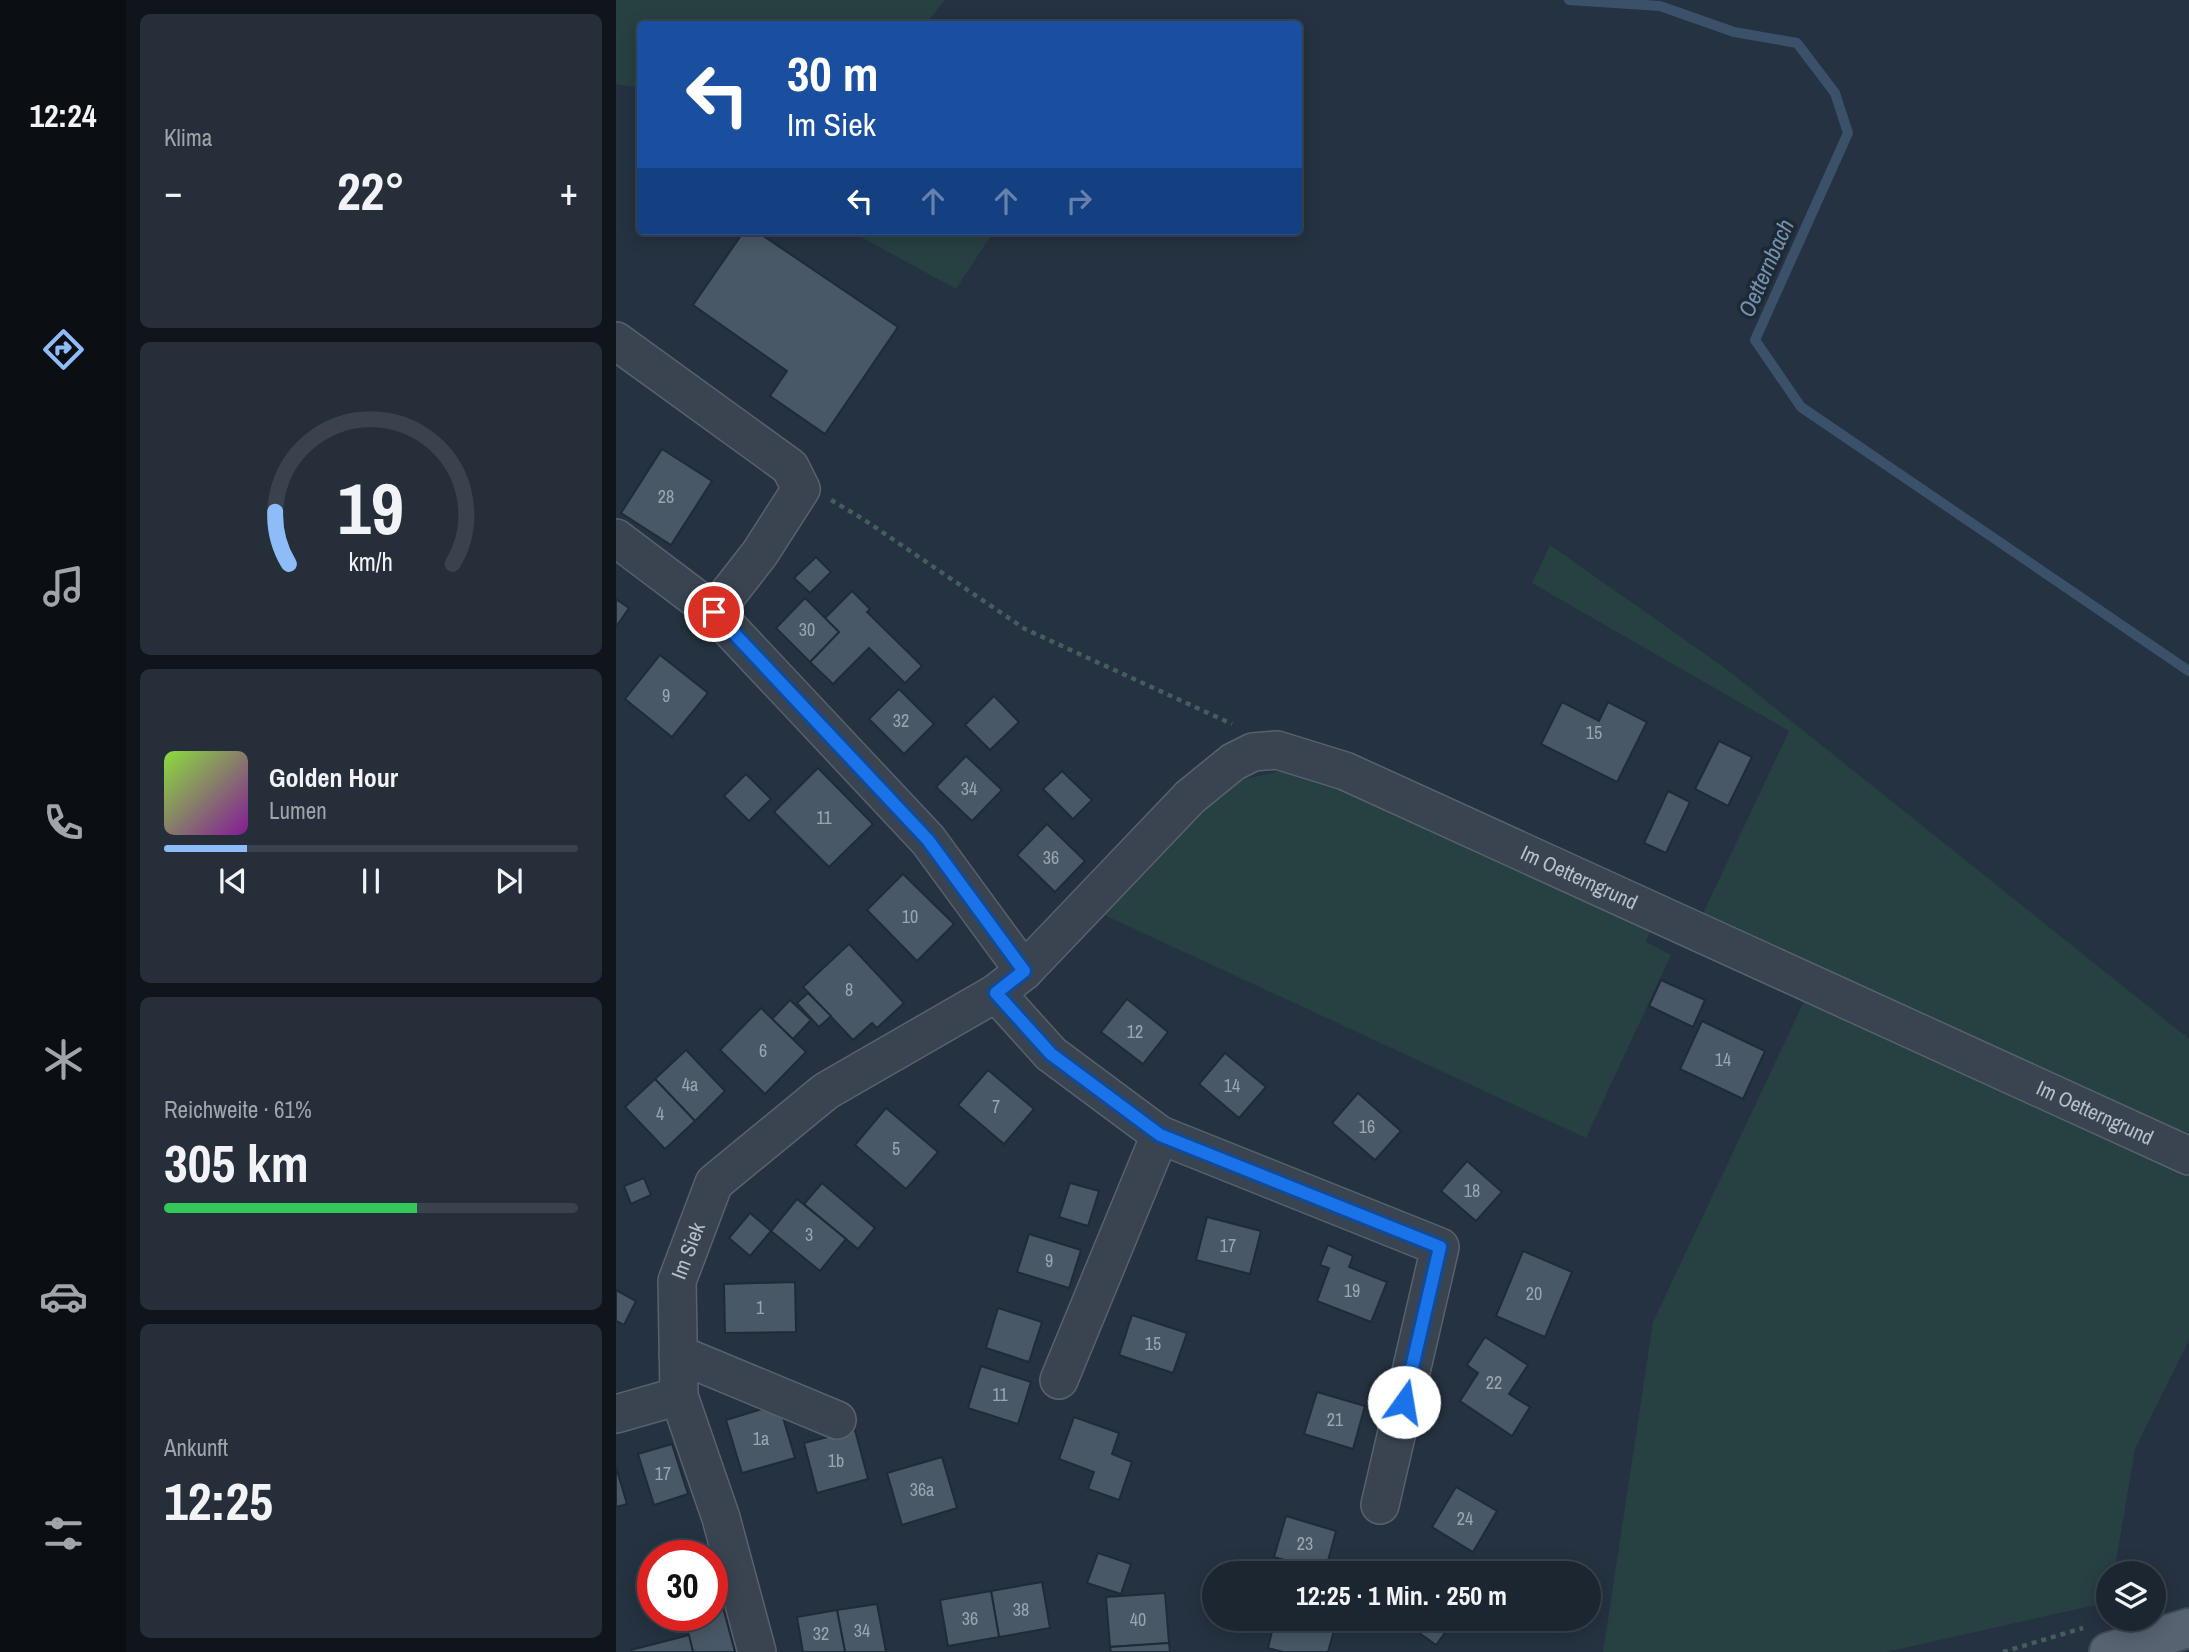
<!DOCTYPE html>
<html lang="de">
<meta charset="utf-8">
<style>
body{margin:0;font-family:"Archivo Narrow",sans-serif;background:#252e39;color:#f1f3f6;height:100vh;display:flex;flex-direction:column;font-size:26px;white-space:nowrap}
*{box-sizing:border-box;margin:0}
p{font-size:23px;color:#a0a5ab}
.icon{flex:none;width:38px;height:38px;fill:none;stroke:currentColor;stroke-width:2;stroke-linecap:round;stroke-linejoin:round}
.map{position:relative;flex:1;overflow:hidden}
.panel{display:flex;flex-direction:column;gap:14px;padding:14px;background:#0f151b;width:490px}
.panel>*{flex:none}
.guide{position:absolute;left:21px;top:21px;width:665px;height:214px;border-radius:7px;box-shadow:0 4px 18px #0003,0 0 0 2px #3a434d;background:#1a4fa0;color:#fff;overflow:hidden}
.buttons{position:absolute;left:1480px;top:1561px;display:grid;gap:14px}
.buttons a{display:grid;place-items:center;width:70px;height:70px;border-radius:50%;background:#1c2631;box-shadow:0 4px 18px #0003,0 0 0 2px #3a434d;font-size:35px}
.speed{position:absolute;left:21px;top:1540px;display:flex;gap:14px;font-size:35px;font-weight:700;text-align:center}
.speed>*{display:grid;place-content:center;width:91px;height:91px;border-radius:50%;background:#1c2631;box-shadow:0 4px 18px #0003,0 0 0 2px #3a434d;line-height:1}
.speed .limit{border:10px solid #d22;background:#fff;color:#111}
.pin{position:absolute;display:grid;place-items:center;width:60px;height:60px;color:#fff;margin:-30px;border:4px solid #fff;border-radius:50%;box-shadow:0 2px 7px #0007}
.me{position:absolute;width:77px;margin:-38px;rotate:13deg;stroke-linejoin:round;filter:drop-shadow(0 0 5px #0008)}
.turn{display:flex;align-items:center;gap:24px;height:147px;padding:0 35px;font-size:32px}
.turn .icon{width:91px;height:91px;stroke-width:2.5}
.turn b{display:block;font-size:49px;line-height:60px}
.lanes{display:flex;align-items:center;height:66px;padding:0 35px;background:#0003;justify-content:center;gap:35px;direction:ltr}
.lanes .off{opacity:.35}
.big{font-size:52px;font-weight:700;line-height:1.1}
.panel .card{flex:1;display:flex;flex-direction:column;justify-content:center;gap:10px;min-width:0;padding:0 24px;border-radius:10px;background:#252e39}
.panel .dial{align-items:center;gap:0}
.dial svg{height:182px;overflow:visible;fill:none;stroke:#3a434d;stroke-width:7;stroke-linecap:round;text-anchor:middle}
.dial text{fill:#f1f3f6;stroke:none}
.song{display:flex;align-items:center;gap:21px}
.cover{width:84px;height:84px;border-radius:10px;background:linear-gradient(135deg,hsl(90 70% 55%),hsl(290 70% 35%))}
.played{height:7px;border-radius:4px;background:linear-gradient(90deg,#8dbcf9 20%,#3a434d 20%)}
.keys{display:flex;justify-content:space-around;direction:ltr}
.heat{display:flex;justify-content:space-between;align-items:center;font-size:38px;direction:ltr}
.charge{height:10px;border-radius:5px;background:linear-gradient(90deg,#34c759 61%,#3a434d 0)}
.trip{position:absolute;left:586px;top:1561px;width:399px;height:70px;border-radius:35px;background:#1c2631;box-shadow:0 4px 18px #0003,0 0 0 2px #3a434d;font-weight:700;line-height:70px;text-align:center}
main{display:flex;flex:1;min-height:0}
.menu{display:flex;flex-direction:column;width:126px;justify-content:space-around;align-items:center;background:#0b0f14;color:#a0a5ab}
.menu .icon{width:49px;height:49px}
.menu .on{color:#8dbcf9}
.menu b{font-size:32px;color:#f1f3f6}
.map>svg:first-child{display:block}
.green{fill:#274042}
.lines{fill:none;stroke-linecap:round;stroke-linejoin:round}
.stream{stroke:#3b516a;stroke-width:10}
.building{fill:#495867;stroke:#202b38;stroke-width:2}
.minor-casing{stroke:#57626e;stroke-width:40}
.major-casing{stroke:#434d5a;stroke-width:42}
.path{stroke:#465d5f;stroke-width:4.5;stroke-dasharray:5 5;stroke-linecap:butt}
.minor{stroke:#3a4451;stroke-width:37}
.major{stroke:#586371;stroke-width:38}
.route-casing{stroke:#114b97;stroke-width:18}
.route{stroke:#1a73e8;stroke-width:12}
.labels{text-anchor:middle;stroke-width:7;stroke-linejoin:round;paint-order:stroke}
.number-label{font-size:18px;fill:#9ba5b2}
.street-label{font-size:21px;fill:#b6bfcb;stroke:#1e2936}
.water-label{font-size:23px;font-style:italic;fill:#7691ae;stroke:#1e2936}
</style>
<main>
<nav class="menu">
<b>12:24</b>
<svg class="icon on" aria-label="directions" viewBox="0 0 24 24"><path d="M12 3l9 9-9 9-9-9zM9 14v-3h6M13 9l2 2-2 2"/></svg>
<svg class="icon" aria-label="music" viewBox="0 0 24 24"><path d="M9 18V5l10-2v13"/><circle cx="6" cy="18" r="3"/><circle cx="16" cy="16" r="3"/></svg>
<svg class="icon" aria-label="phone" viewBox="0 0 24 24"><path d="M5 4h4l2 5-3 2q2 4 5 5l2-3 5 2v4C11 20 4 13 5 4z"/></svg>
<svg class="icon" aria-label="climate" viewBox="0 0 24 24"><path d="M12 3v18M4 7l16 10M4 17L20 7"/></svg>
<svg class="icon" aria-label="car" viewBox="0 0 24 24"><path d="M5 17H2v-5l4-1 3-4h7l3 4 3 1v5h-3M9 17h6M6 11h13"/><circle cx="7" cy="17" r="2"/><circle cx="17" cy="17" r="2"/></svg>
<svg class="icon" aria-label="filters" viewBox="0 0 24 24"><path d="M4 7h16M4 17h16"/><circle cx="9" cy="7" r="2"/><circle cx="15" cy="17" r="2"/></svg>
</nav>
<section class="panel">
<div class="card"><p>Klima</p>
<div class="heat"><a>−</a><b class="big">22°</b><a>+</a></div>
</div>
<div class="card dial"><svg viewBox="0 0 100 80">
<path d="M14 69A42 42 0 1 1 86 69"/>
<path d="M14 69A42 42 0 0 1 8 46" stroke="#8dbcf9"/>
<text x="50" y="56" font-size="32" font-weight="700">19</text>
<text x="50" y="72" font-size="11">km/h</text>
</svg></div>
<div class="card">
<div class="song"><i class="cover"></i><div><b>Golden Hour</b><p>Lumen</p></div></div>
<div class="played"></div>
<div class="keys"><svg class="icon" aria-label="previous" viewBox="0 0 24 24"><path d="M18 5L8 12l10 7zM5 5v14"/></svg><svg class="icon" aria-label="pause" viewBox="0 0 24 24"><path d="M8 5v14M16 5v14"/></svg><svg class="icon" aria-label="next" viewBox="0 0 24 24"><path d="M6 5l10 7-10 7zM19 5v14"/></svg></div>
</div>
<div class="card"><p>Reichweite · 61%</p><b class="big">305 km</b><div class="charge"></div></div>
<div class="card"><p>Ankunft</p><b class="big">12:25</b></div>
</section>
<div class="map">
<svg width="1573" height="1652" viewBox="0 0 1573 1652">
<rect width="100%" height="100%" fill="#253241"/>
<g class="green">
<path d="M0,0H329L310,24H24V88L0,84Z"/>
<path d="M234,231H378L340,289Z"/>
<path d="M934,545L1109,668L1573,1039V1149L1082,924L1173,731L916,583Z"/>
<path d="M674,769L733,785L1037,925L1030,942L1055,955L970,1138L488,915L522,868L583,810L628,779Z"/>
<path d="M1189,999L1573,1171V1340L1519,1449L1498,1573H1493V1602L1270,1652H987L1037,1322Z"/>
</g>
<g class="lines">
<path class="stream" d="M953,0L1044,6L1118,32L1181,43L1219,93L1232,133L1139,340L1185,407L1573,671"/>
</g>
<g class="building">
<path d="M128,231H140L282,327L209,434L154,396L171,371L77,305Z"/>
<path d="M46,449L96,481L55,545L5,513Z"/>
<path d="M200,557L215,572L194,593L178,578Z"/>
<path d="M236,591L254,609L251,612L306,666L289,683L253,648L217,684L194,662L223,632L209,618Z"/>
<path d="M189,598L223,632L194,662L160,628Z"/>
<path d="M0,599L13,608L0,627Z"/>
<path d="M44,655L92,693L56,737L9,699Z"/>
<path d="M283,689L318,724L288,754L253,719Z"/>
<path d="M378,696L403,722L374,750L349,725Z"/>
<path d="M946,702L983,721L992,702L1031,722L1001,782L925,744Z"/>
<path d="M1103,741L1136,757L1112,806L1079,789Z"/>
<path d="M350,756L386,790L356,821L320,787Z"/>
<path d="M202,768L257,824L213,867L158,812Z"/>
<path d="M446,771L476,800L457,819L427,789Z"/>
<path d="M130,774L155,799L133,821L108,796Z"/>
<path d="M1052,791L1074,802L1050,853L1028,843Z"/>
<path d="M431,824L469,861L439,892L401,855Z"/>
<path d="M287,874L338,924L301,961L251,910Z"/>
<path d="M233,944L288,1003L261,1028L256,1023L237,1040L187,987Z"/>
<path d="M1045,980L1089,1000L1077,1027L1033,1006Z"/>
<path d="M192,993L215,1016L203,1027L181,1003Z"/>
<path d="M511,999L552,1032L527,1064L485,1032Z"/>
<path d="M174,1000L195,1020L177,1039L156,1019Z"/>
<path d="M145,1008L190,1052L149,1094L104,1050Z"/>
<path d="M1086,1021L1149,1051L1127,1099L1064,1069Z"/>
<path d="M70,1050L109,1091L79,1121L39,1079Z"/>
<path d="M609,1053L650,1087L623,1118L583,1084Z"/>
<path d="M372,1070L418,1109L388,1144L342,1105Z"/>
<path d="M39,1079L79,1121L49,1149L9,1107Z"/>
<path d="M742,1093L785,1131L759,1160L716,1123Z"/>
<path d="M270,1108L322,1152L290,1189L239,1145Z"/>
<path d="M851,1161L886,1192L860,1221L825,1191Z"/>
<path d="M28,1178L35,1195L15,1204L8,1186Z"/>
<path d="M206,1183L259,1228L242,1249L188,1204Z"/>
<path d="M454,1183L483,1191L472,1226L443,1217Z"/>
<path d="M181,1199L230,1239L204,1271L155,1231Z"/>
<path d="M134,1213L155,1231L134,1256L113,1238Z"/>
<path d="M591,1217L645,1231L634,1274L580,1260Z"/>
<path d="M413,1234L465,1250L453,1288L401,1272Z"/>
<path d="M712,1245L737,1256L733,1267L771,1282L755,1322L701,1301L713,1268L704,1265Z"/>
<path d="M907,1251L956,1272L929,1337L880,1316Z"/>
<path d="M179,1282L180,1332L109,1333L108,1284Z"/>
<path d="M0,1290L20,1301L8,1325L0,1321Z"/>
<path d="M382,1308L426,1322L413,1362L370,1348Z"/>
<path d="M516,1315L571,1333L557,1373L503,1355Z"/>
<path d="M869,1337L912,1365L893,1394L914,1407L896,1436L844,1401L862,1373L851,1365Z"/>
<path d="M365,1366L415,1382L402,1424L352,1408Z"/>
<path d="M701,1392L749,1406L737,1449L688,1434Z"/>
<path d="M163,1404L179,1458L126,1473L110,1420Z"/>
<path d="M458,1417L503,1433L496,1454L516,1462L503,1500L472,1489L478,1472L443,1459Z"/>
<path d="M239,1430L252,1479L201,1493L188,1443Z"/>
<path d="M56,1444L72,1494L38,1505L22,1454Z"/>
<path d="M326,1457L341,1508L286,1525L271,1473Z"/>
<path d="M0,1467L11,1504L0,1507Z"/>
<path d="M840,1487L881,1511L857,1552L816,1527Z"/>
<path d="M670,1516L720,1531L709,1572L658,1557Z"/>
<path d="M482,1553L515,1564L505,1594L471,1583Z"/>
<path d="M98,1574L119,1652H77L67,1615H96Z"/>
<path d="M426,1582L434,1628L383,1637L375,1591Z"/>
<path d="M375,1591L383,1637L332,1646L324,1600Z"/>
<path d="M549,1593L553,1643L494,1647L490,1597Z"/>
<path d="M261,1604L270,1652H229L221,1610Z"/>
<path d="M221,1610L229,1652H187L181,1617Z"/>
<path d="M659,1619H706L720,1623L712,1652H667L652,1648Z"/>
<path d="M784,1619H839L820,1645Z"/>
<path d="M73,1635L77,1652H16L15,1650Z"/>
<path d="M553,1643L554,1652H495L494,1647Z"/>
</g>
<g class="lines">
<g class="minor-casing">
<g id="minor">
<path d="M0,341L174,467L185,489L144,553L98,612"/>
<path d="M0,538L98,612L312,840L408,971"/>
<path d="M380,993L435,1054L544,1135L824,1247L764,1505"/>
<path d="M62,1354L221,1420"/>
<path d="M443,1380L544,1135"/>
<path d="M0,1414L63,1396"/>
<path id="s1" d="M141,1652L105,1518L63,1396L61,1281L98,1183L210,1091L380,993L408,971L574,797L617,762L637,752L661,750L729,771L1573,1156"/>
</g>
</g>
<g class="major-casing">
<path id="major" d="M1493,1652L1573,1628"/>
</g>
<g class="path">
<path d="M215,500L247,519L409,629L616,724"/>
<path d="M1387,1652L1467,1628"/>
</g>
<use href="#minor" class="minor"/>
<use href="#major" class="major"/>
</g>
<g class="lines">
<g class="route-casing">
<path id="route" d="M98,612L312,840L408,971L380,993L435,1054L544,1135L824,1247L788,1402"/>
</g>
<use href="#route" class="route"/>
</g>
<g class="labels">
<g class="number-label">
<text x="50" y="503">28</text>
<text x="191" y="636">30</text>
<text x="50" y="702">9</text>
<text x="285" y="727">32</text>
<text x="978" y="739">15</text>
<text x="353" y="795">34</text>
<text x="208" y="824">11</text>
<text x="435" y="864">36</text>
<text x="294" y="923">10</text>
<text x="233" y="996">8</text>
<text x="519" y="1038">12</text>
<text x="147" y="1057">6</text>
<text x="1107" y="1066">14</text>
<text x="74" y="1091">4a</text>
<text x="616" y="1092">14</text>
<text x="380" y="1113">7</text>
<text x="44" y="1120">4</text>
<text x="751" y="1133">16</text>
<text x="280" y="1155">5</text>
<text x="856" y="1197">18</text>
<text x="193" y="1241">3</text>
<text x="612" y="1252">17</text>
<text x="433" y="1267">9</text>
<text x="736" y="1297">19</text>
<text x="918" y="1300">20</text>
<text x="144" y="1314">1</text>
<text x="537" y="1350">15</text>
<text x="878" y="1389">22</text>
<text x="384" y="1401">11</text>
<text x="719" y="1426">21</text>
<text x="145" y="1445">1a</text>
<text x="220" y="1467">1b</text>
<text x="47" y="1480">17</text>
<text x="306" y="1496">36a</text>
<text x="849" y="1525">24</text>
<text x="689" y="1550">23</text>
<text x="405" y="1616">38</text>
<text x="354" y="1625">36</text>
<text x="522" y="1626">40</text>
<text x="246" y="1637">34</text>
<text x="205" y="1640">32</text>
</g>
<g class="street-label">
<text dy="7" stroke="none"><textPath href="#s1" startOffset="1535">Im Oetterngrund</textPath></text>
<text dy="7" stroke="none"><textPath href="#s1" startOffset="2102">Im Oetterngrund</textPath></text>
<text dy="7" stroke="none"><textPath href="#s1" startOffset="415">Im Siek</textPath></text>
</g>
<g class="water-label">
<text transform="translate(1150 268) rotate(-66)" y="8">Oetternbach</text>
</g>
</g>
</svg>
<div class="buttons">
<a><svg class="icon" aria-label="layers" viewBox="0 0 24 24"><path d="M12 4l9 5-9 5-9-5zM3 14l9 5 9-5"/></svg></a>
</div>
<div class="speed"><div class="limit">30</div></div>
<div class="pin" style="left:98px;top:612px;background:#d93025"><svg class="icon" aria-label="arrive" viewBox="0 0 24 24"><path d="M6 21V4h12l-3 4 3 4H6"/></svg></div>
<svg class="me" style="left:788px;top:1402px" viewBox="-20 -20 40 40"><circle r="19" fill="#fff"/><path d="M0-13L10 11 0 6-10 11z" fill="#1a73e8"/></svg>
<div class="trip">12:25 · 1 Min. · 250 m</div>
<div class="guide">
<div class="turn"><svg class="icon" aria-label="left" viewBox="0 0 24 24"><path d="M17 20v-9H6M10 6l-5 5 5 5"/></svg><div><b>30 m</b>Im Siek</div></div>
<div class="lanes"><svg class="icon" aria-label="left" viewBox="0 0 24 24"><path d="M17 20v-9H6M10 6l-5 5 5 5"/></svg><svg class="icon off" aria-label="ahead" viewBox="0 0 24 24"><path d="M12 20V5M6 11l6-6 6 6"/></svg><svg class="icon off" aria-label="ahead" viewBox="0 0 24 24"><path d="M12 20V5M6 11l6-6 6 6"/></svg><svg class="icon off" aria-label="right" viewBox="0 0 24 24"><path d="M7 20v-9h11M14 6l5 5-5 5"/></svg></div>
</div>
</div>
</main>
